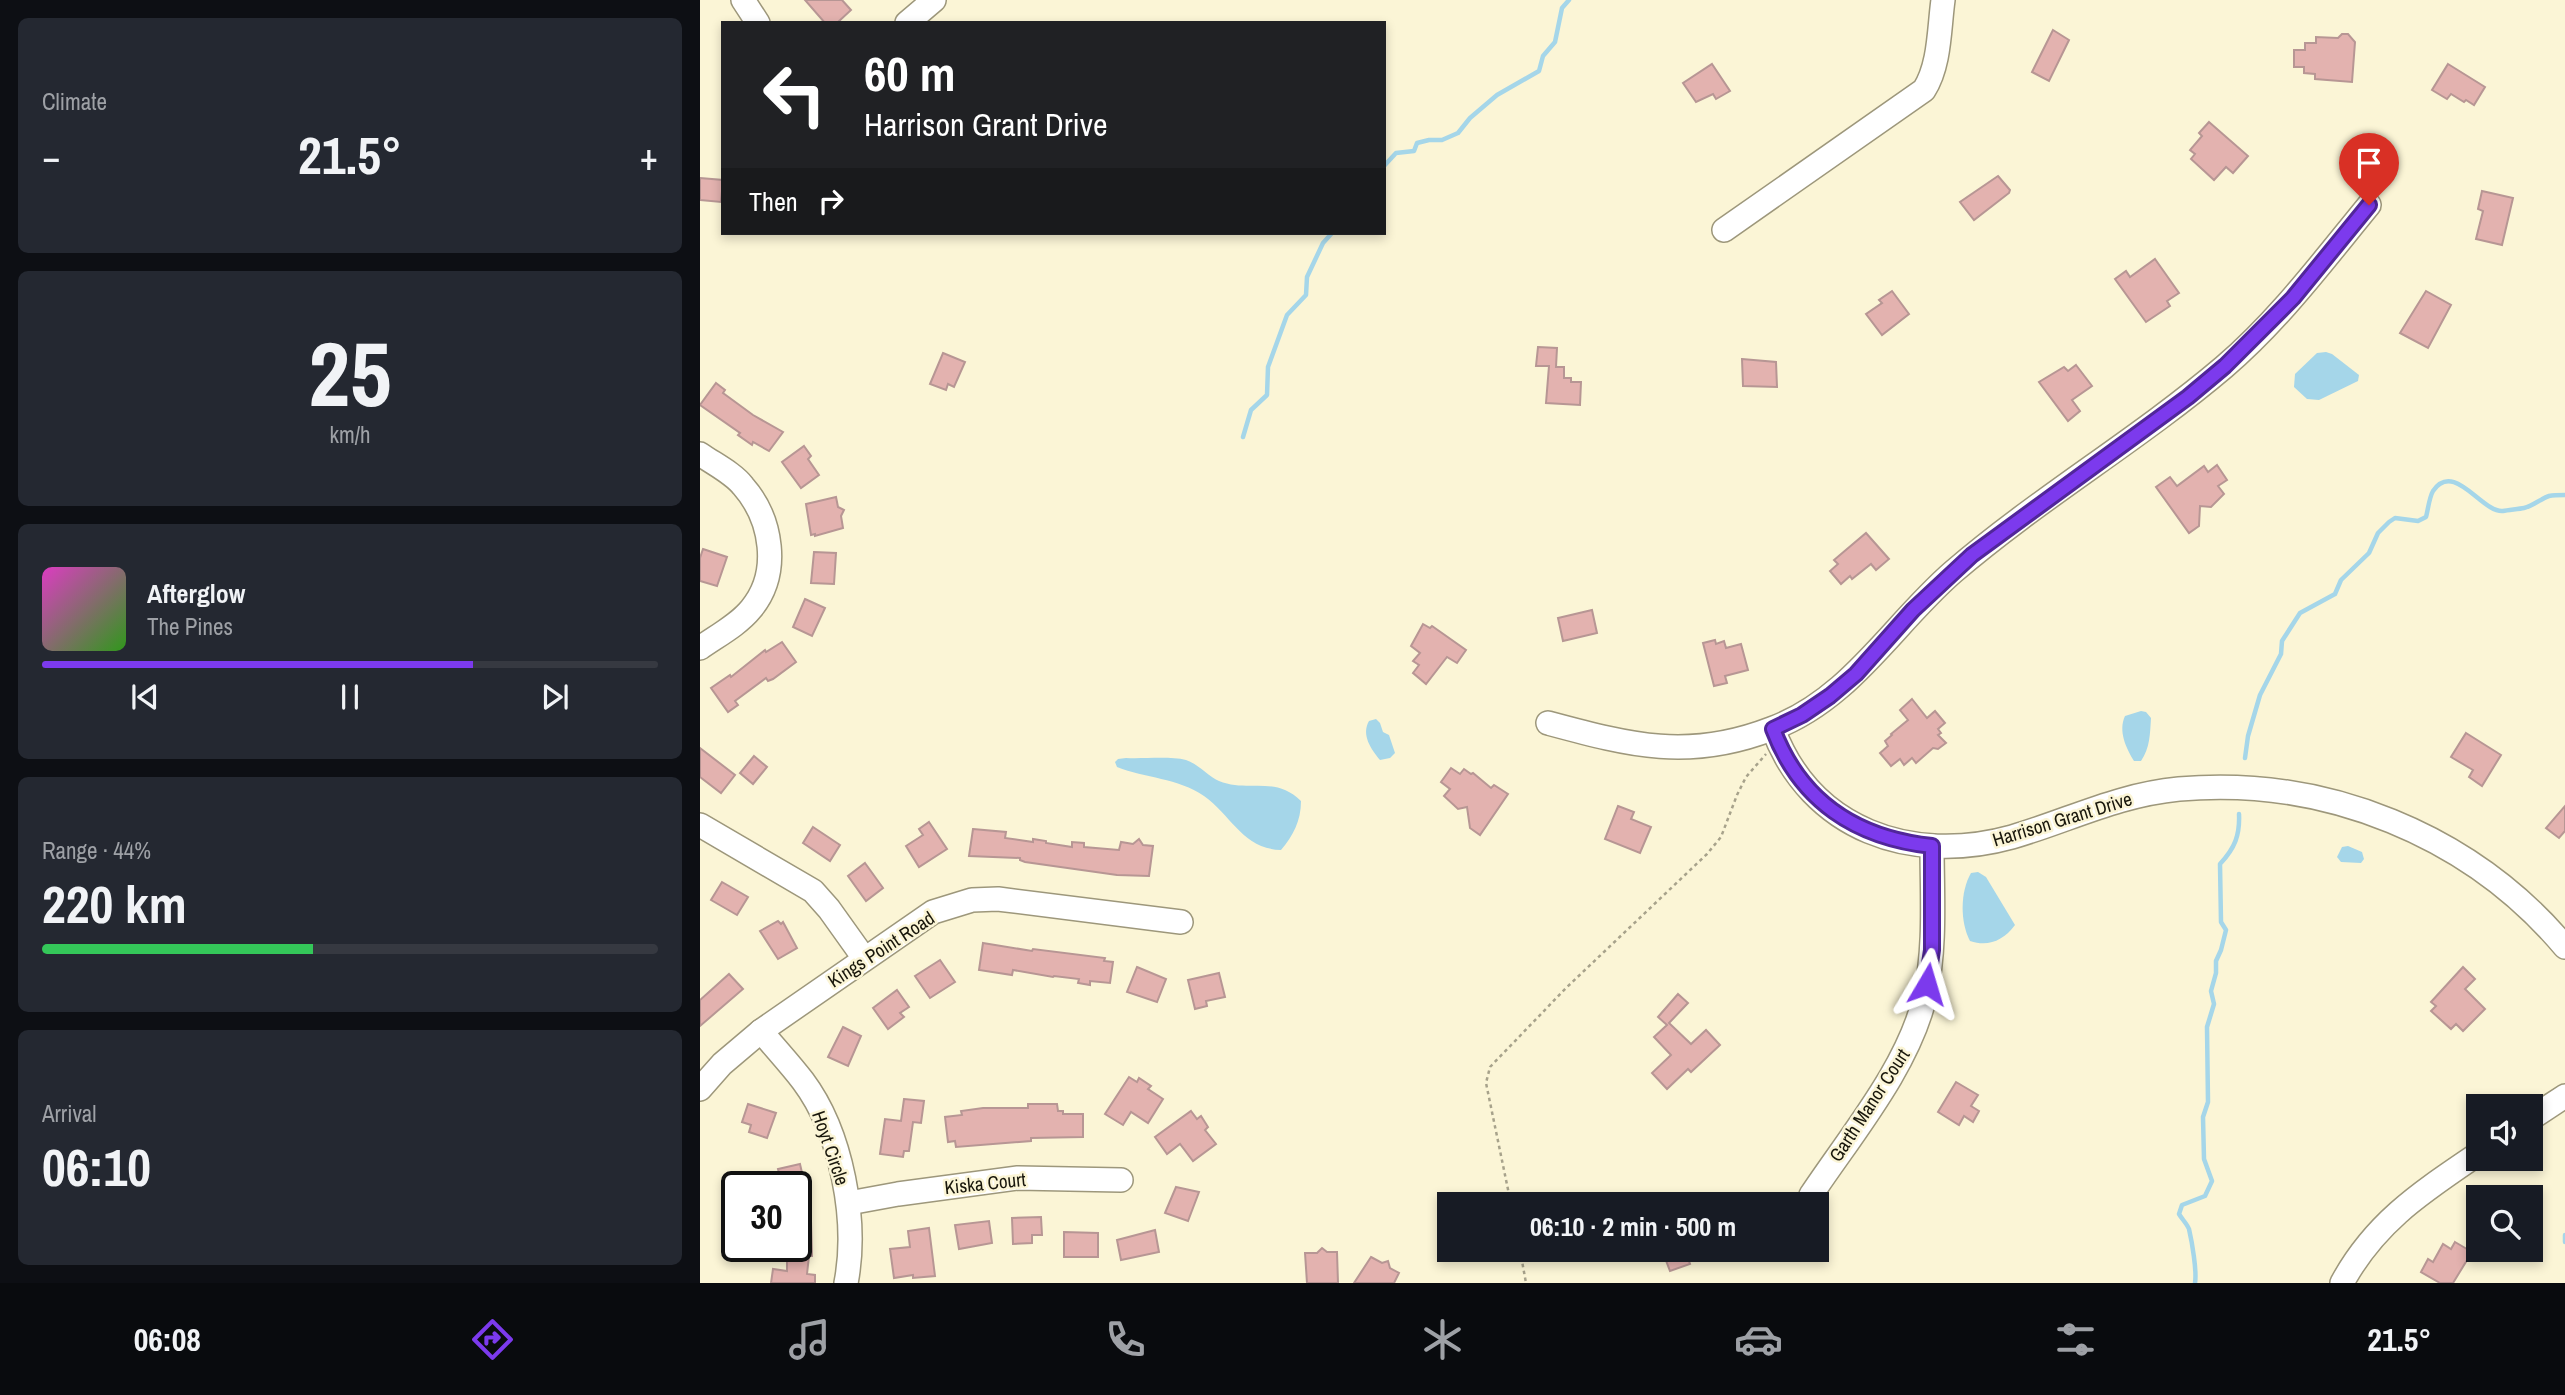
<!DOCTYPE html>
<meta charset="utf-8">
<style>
body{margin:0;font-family:"Archivo Narrow",sans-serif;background:#242831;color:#f1f3f6;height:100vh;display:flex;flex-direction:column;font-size:26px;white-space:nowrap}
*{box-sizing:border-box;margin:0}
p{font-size:23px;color:#9ea1a6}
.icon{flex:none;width:38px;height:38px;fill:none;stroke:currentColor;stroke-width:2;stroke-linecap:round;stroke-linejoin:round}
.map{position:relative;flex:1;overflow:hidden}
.details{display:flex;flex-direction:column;gap:18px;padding:18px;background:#0d0f14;width:700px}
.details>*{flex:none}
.top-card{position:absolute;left:21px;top:21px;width:665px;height:214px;border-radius:0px;box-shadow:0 4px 10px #0003;background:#202124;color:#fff;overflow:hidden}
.fabs{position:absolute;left:1766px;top:1094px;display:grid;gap:14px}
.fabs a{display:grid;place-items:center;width:77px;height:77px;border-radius:0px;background:#171b24;box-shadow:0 4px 10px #0003;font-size:35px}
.speed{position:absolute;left:21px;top:1171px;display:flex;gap:14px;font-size:35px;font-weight:700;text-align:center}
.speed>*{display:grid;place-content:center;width:91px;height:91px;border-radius:50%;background:#171b24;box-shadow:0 4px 10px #0003;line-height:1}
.speed .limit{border:4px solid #111;border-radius:10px;background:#fff;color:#111}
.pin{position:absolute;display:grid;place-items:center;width:60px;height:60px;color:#fff;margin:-72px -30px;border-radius:50% 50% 50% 0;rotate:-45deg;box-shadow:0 0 7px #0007}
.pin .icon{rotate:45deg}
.me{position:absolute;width:77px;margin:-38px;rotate:7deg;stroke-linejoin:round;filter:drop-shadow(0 0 5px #0008)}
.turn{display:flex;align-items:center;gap:24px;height:147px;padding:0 28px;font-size:32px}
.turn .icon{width:91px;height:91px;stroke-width:2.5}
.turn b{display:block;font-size:49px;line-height:60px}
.then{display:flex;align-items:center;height:66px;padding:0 28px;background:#0003;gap:14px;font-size:26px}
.big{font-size:52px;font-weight:700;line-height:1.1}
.details .tile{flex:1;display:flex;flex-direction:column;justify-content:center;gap:10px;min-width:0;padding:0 24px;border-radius:10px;background:#242831}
.details .dial{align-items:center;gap:0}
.dial b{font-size:91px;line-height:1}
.song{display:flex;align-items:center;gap:21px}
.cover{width:84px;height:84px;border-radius:10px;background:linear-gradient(135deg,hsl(310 70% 55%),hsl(110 70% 35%))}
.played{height:7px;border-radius:4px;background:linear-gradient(90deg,#7c3aed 70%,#363941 70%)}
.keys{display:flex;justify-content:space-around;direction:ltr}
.heat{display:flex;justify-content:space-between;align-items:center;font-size:38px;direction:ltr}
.charge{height:10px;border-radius:5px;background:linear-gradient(90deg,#34c759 44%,#363941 0)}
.trip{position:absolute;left:737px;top:1192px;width:392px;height:70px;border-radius:0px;background:#171b24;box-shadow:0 4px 10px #0003;font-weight:700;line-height:70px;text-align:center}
.tab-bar{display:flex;height:112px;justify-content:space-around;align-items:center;background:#090b0e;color:#9ea1a6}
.tab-bar .icon{width:49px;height:49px}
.tab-bar .current{color:#7c3aed}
.tab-bar b{font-size:32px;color:#f1f3f6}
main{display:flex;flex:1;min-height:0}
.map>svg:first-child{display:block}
.water{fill:#a5d6e9}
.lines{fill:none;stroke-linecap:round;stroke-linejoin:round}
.stream{stroke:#a5d6e9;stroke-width:4.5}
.building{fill:#e3b2af;stroke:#b79694;stroke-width:2}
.minor-casing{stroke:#9d977b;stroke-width:26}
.path{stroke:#a7a28b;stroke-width:2.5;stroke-dasharray:3.5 3.5;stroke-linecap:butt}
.minor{stroke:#fff;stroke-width:23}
.route-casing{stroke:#51269a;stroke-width:18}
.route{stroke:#7c3aed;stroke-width:12}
.labels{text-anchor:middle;stroke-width:5;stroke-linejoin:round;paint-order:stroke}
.street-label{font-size:19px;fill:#18160b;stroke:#fbf5d6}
</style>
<main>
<section class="details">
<div class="tile"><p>Climate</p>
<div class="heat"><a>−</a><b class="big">21.5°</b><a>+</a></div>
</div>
<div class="tile dial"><b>25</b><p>km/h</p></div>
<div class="tile">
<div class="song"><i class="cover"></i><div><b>Afterglow</b><p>The Pines</p></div></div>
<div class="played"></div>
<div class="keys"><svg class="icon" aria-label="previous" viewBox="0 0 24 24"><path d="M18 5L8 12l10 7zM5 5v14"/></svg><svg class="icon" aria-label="pause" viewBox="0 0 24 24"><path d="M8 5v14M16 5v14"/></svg><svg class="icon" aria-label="next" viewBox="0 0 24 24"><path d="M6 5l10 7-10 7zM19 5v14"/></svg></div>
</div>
<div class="tile"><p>Range · 44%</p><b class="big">220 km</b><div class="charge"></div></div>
<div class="tile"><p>Arrival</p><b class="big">06:10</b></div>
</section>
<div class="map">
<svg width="1865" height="1283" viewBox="0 0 1865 1283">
<rect width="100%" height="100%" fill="#fbf5d6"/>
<g class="water">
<path d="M1626,352L1632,354L1659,375L1658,381L1619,400L1607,399L1594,387L1595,374L1617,353Z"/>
<path d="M1441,711L1446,712L1451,718C1450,734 1450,748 1441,761H1434C1426,748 1418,731 1425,716Z"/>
<path d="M676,719L680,723L683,732L689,735L695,753L690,758L680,760C671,749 661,735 669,721Z"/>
<path d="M426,758C443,759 470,756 486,760C498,764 508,776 519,781C549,793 575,775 601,801C601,821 593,836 581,850C543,849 532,816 504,796C478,778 445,778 417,767L415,762L418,759Z"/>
<path d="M1648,846L1662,852L1664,859L1661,863L1641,862L1637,857L1642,847Z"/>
<path d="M1278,872L1286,877L1315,925C1303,941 1288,947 1270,941C1260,922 1260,892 1271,873Z"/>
</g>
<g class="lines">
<g class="stream">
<path d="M684,166L696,153L714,151L717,143L729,140H742L758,133L770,118L797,95L839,71L843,56L855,42L862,8L869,0"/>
<path d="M543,437L551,410L567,395L568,367L587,315L606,295L607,277L623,243L632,233"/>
<path d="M1545,758L1548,736L1560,695L1581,654L1582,641L1600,613L1635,594L1641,580L1669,553L1678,533L1689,522L1695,518L1718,521L1726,517C1728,510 1729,498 1733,491C1754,460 1782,513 1803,511C1808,510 1819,509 1824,508C1833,506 1840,499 1849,496C1854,495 1860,495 1865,495"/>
<path d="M1865,1235V1242"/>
<path d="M1495,1283C1497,1271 1492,1242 1489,1229C1487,1224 1482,1219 1479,1214L1482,1205L1505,1196L1512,1181L1504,1159L1503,1117L1508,1102L1507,1027L1514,1004L1511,991L1516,973V961L1521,950L1526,930L1521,922L1520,864C1535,848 1540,835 1539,814"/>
</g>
</g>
<g class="building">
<path d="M105,0H142L151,10L137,23H125Z"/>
<path d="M1353,30L1369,40L1349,81L1332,72Z"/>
<path d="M1642,34H1648L1655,42L1652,82L1615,79V74L1604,73V67H1594V50H1605V43H1616V37L1638,38Z"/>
<path d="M1012,64L1030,91L1016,99L1013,94L996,102L983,83Z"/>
<path d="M1748,64L1785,87L1774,105L1766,100L1764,102L1751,94L1747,99L1732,90Z"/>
<path d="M1509,122L1548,156L1533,173L1526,167L1514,180L1491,159L1495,154L1490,150L1502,136L1499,133Z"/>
<path d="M1298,176L1310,190L1309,193L1274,220L1260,202Z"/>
<path d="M0,178L23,180L21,202L0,200Z"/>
<path d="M1782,191L1813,198L1802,245L1776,239L1783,211L1778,209Z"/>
<path d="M1455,259L1479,293L1467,301L1470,306L1446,322L1415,279L1426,271L1430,277Z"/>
<path d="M1192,291L1209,314L1182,335L1166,314L1182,303L1179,300Z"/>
<path d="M1726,291L1751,305L1728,348L1700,333Z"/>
<path d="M838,347L857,348L856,367H864V378H871V382H881L880,405L846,403L849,366H836Z"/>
<path d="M243,353L265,362L254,387L248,384L246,390L230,384Z"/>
<path d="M1042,359L1076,362L1077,387L1043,386Z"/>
<path d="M1376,365L1392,386L1372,400L1380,411L1368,421L1339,382L1364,367L1368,371Z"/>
<path d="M16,383L25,390L23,393L53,415L83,432L69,451L53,442L52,445L38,435L40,433L0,405Z"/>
<path d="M104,446L111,456L108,459L119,475L101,488L82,462Z"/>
<path d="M1517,465L1527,480L1518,486L1524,494L1511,507L1500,506L1499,526L1489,533L1456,487L1470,477L1477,486L1504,466L1508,472Z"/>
<path d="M136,497L138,507L144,510L141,516L143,528L115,536V534L111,535L106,504Z"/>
<path d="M1166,533L1189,559L1176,570L1171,564L1152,579L1150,576L1141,584L1130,571L1138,564L1134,560Z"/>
<path d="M3,549L27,557L17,586L0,581V558Z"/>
<path d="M114,552L136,553L134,584L111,583Z"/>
<path d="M105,599L125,608L112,636L93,627Z"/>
<path d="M892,610L897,633L863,641L858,618Z"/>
<path d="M723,624L730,628L732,626L766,650L757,663L747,657L726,684L713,673L719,665L713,661L720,653L711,646Z"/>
<path d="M1015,640L1016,644L1024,641L1026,648L1041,644L1048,670L1025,676L1027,683L1014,686L1003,643Z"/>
<path d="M82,642L96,662L73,679L68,681L66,678L35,701L38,705L28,712L11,688L30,675L31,677L65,650L66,652Z"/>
<path d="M1212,699L1227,718L1235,711L1245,723L1238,729L1241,733L1238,735L1246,743L1238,749L1233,748L1216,763L1212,758L1204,765L1200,759L1191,766L1180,753L1188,746L1185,741L1192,735L1191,734L1208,720L1200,710Z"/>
<path d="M1766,733L1801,755L1782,786L1769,777L1773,770L1751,757Z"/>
<path d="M0,748L35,775L21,793L0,777Z"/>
<path d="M54,756L67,767L53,784L40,773Z"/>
<path d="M751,768L760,774L764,769L771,774L773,773L791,788L794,785L808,794L780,835L770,828L767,807L758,809L744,796L750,789L741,782Z"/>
<path d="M918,806L934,812L931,819L951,827L940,853L905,839Z"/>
<path d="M1865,806V831L1859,838L1846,828Z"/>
<path d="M229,822L247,849L219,867L206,846L223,835L219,829Z"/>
<path d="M113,827L140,845L130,861L103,843Z"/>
<path d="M273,829L306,832L305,838L333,842V839L346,841V843L372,847V842L384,843V847L419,850L421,842L433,844L439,839L443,845L453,846L449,876L417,875L325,862L320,860V858L269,856Z"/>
<path d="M165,863L183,888L166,901L148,876Z"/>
<path d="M22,882L48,897L37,915L11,900Z"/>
<path d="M78,921L81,924L83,922L97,948L78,959L60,931Z"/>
<path d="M283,943L332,951L333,949L405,958L404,961L413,962L410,983L390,981V985L378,983L379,979L354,976L353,977L313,970L312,975L279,970Z"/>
<path d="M240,960L255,982L230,998L215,976Z"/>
<path d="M437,967L466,979L457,1002L427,992Z"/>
<path d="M1763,967L1775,979L1765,989L1785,1009L1763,1031L1756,1024L1751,1029L1731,1011L1736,1006L1731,1002Z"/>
<path d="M519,973L525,997L506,1001L507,1006L495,1009L488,980Z"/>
<path d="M29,974L43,989L0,1026V1000Z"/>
<path d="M197,990L209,1007L200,1013L204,1017L188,1029L173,1008Z"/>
<path d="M978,994L988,1003L969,1023L991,1044L1006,1030L1020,1045L991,1072L988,1069L967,1089L952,1073L971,1055L954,1037L967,1025L958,1017Z"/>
<path d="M143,1027L161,1036L148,1066L128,1057Z"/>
<path d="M429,1077L437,1082L439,1078L451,1086L448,1089L463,1099L448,1123L431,1112L423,1125L405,1114Z"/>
<path d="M1256,1082L1278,1095L1271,1106L1279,1111L1273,1122L1264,1116L1259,1125L1238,1112Z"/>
<path d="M204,1099L224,1101L221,1123L213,1122L209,1151H204L203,1157L180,1154L185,1119L201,1121Z"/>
<path d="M48,1104L76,1113L67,1138L49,1132L51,1125L42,1122Z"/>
<path d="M328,1104H357L358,1111H363V1114H383V1137L331,1138V1141L256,1147L255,1141L248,1142L245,1117L262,1115L261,1111L283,1108H328Z"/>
<path d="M491,1111L497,1119L501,1116L508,1127L505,1130L516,1144L493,1161L480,1144L467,1154L455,1137Z"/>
<path d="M100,1164L105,1186H82L78,1169Z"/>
<path d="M476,1187L499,1192L488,1221L465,1213Z"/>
<path d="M341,1217L342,1235H332V1243L313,1244L312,1218Z"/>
<path d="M96,1221H111L112,1256H109L107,1274L115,1275V1283H71L73,1269L87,1271V1246H96Z"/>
<path d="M289,1221L292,1243L259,1249L255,1225Z"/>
<path d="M229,1228L235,1276L213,1278V1275L194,1278L190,1249L210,1247L208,1231Z"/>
<path d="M455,1230L459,1252L421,1260L417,1240Z"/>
<path d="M364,1232L398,1233V1257H364Z"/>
<path d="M1755,1242L1772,1252L1753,1283H1740L1721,1272L1728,1259L1733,1262L1743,1244L1751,1249Z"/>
<path d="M622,1248L627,1252H637L638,1283H607L605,1253H617Z"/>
<path d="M962,1250H985L990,1264L970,1271Z"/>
<path d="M671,1257L682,1263L688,1261L690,1268L699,1273L694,1283H654Z"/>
</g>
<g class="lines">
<g class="minor-casing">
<g id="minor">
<path d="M43,0L58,23"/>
<path d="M207,23L234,0"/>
<path d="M1024,230L1224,90C1240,65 1239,29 1243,0"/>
<path d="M0,454C14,464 33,473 43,486C72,519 81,573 51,609C38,625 17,636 0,648"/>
<path d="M848,723C930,745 988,761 1071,729C1150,700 1192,625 1253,572C1339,498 1438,440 1524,367C1579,320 1623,261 1669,205"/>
<path d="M1073,729C1111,830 1211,865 1312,837C1370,820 1417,795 1479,789C1625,776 1771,835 1865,947"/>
<path d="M0,825L113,891L129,909L164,958"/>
<path d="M61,1031C75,1048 90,1064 103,1081C142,1133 158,1221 146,1283"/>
<path d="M0,1089L22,1064L61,1031L233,912L272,900L298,899L481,922"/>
<path d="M1830,1119L1865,1096"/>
<path d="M1111,1195C1151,1135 1209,1066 1225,996C1236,947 1232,895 1232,846"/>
<path d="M149,1203L198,1194L318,1178L421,1180"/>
<path d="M1642,1283C1675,1222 1722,1192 1778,1154"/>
</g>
</g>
<g class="path">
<path d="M811,1204L786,1083L790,1067L866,988L1007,854L1021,837L1037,795L1046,777L1066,754"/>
<path d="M820,1250L826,1283"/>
</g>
<use href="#minor" class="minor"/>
</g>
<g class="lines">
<g class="route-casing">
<path id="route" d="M1227,984L1232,950V846C1156,838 1100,801 1073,729L1102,715L1130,696L1156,674L1213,610L1272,555L1488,397L1525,366L1593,298L1669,205"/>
</g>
<use href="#route" class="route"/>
</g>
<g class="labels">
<g class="street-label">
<text transform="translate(1362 819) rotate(-17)" y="7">Harrison Grant Drive</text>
<text transform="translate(181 949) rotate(-33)" y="7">Kings Point Road</text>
<text transform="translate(1169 1105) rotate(-57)" y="7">Garth Manor Court</text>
<text transform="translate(131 1148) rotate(71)" y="7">Hoyt Circle</text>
<text transform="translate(285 1183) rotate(-6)" y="7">Kiska Court</text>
</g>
</g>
</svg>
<div class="fabs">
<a><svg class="icon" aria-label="sound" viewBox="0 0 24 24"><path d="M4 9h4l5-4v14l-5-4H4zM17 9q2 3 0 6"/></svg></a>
<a><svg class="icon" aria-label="search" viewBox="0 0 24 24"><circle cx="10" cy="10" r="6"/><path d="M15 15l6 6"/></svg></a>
</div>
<div class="speed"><div class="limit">30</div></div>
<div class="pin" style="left:1669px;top:205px;background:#d93025"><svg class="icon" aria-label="arrive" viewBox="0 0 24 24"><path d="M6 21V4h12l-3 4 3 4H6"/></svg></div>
<svg class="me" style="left:1227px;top:984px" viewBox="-20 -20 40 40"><path d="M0-17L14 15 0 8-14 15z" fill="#7c3aed" stroke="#fff" stroke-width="4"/></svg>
<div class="trip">06:10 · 2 min · 500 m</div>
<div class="top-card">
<div class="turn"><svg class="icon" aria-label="left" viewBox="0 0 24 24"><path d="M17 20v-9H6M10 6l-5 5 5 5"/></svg><div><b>60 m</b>Harrison Grant Drive</div></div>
<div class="then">Then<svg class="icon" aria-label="right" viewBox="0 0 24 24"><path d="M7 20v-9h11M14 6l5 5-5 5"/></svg></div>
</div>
</div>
</main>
<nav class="tab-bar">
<b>06:08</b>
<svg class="icon current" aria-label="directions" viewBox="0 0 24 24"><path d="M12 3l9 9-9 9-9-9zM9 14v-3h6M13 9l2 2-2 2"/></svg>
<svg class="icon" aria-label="music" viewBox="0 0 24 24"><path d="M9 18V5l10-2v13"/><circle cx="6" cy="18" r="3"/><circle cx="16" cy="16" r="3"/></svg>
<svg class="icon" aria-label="phone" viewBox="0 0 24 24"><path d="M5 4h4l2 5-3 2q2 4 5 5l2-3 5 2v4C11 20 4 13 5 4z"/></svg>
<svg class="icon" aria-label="climate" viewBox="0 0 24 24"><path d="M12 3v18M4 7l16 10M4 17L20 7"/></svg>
<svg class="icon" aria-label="car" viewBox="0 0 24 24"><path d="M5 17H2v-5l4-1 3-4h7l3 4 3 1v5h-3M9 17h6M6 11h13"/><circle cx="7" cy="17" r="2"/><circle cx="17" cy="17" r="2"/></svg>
<svg class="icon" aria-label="filters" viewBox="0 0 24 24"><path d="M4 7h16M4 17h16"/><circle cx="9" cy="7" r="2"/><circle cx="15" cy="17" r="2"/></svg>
<b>21.5°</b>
</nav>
